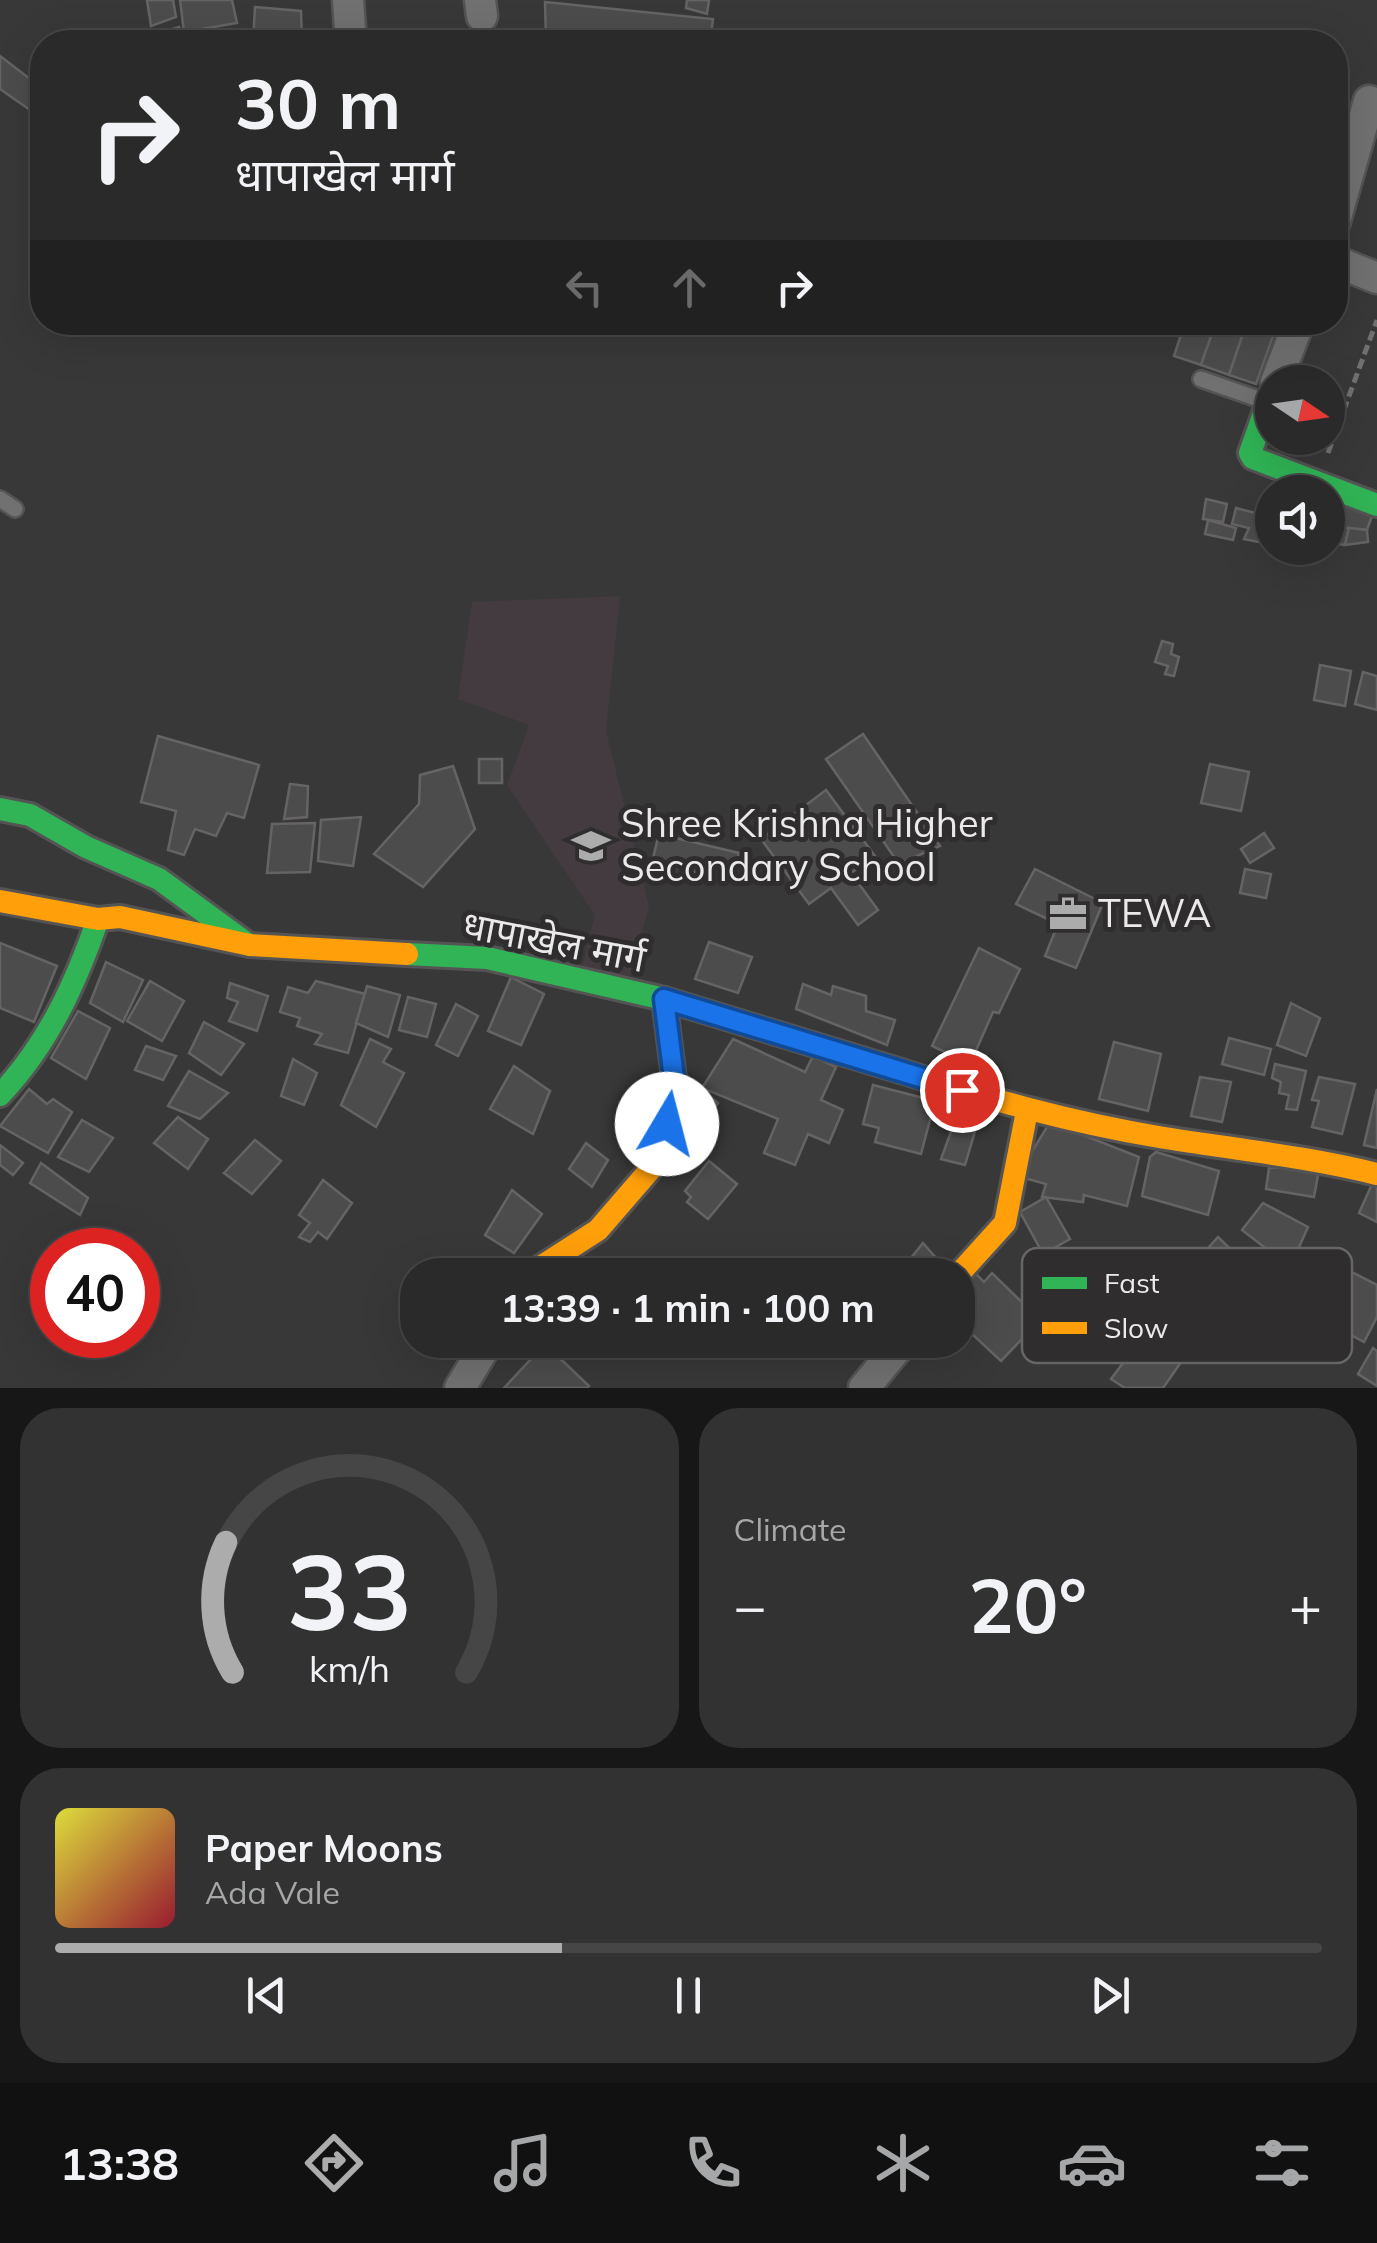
<!DOCTYPE html>
<meta charset="utf-8">
<style>
body{margin:0;font-family:Mulish,"Noto Sans Devanagari",sans-serif;background:#333232;color:#f1f3f6;height:100vh;display:flex;flex-direction:column;font-size:38px;white-space:nowrap}
*{box-sizing:border-box;margin:0}
p{font-size:32px;color:#a6a7a8}
.icon{flex:none;width:55px;height:55px;fill:none;stroke:currentColor;stroke-width:2;stroke-linecap:round;stroke-linejoin:round}
.map{position:relative;height:1388px;overflow:hidden}
.side{display:flex;flex-direction:column;gap:20px;padding:20px;background:#181717;flex:1}
.side>*{flex:none}
.banner{position:absolute;left:30px;top:30px;width:1318px;height:305px;border-radius:40px;box-shadow:0 10px 40px #0002,0 0 0 2px #474647;background:#2b2a2a;color:#f1f3f6;overflow:hidden}
.needle{width:65px;rotate:103deg}
.fabs{position:absolute;left:1255px;top:365px;display:grid;gap:20px}
.fabs a{display:grid;place-items:center;width:90px;height:90px;border-radius:50%;background:#2b2a2a;box-shadow:0 10px 40px #0002,0 0 0 2px #474647;font-size:50px}
.speed{position:absolute;left:30px;top:1228px;display:flex;gap:20px;font-size:50px;font-weight:700;text-align:center}
.speed>*{display:grid;place-content:center;width:130px;height:130px;border-radius:50%;background:#2b2a2a;box-shadow:0 10px 40px #0002,0 0 0 2px #474647;line-height:1}
.speed .limit{border:15px solid #d22;background:#fff;color:#111}
.pin{position:absolute;display:grid;place-items:center;width:85px;height:85px;color:#fff;margin:-42px;border:5px solid #fff;border-radius:50%;box-shadow:0 2px 10px #0007}
.me{position:absolute;width:110px;margin:-55px;rotate:8deg;stroke-linejoin:round;filter:drop-shadow(0 0 8px #0008)}
.turn{display:flex;align-items:center;gap:35px;height:210px;padding:0 40px;font-size:45px}
.turn .icon{width:130px;height:130px;stroke-width:2.5}
.turn b{display:block;font-size:70px;line-height:85px}
.lanes{display:flex;align-items:center;height:95px;padding:0 40px;background:#0003;justify-content:center;gap:50px;direction:ltr}
.lanes .off{opacity:.35}
.big{font-size:75px;font-weight:700;line-height:1.1}
.side .widget{flex:1;display:flex;flex-direction:column;justify-content:center;gap:15px;min-width:0;padding:0 35px;border-radius:40px;background:#333232}
.side .dial{align-items:center;gap:0}
.dial svg{height:260px;overflow:visible;fill:none;stroke:#474647;stroke-width:7;stroke-linecap:round;text-anchor:middle}
.dial text{fill:#f1f3f6;stroke:none}
.song{display:flex;align-items:center;gap:30px}
.cover{width:120px;height:120px;border-radius:15px;background:linear-gradient(135deg,hsl(60 70% 55%),hsl(350 70% 35%))}
.played{height:10px;border-radius:5px;background:linear-gradient(90deg,#adacac 40%,#474647 40%)}
.keys{display:flex;justify-content:space-around;direction:ltr}
.heat{display:flex;justify-content:space-between;align-items:center;font-size:55px;direction:ltr}
.side .tiles{flex:1;display:grid;gap:20px;grid-template-columns:1fr 1fr}
.widget:last-child{grid-column:span 2}
.trip{position:absolute;left:400px;top:1258px;width:575px;height:100px;border-radius:40px;background:#2b2a2a;box-shadow:0 10px 40px #0002,0 0 0 2px #474647;font-weight:700;line-height:100px;text-align:center}
.dock{display:flex;height:160px;justify-content:space-around;align-items:center;background:#111;color:#a6a7a8}
.dock .icon{width:70px;height:70px}
.dock .active{color:#adacac}
.dock b{font-size:45px;color:#f1f3f6}
.map>svg:first-child{display:block}
.built{fill:#433b40}
.building{fill:#4d4c4d;stroke:#656364;stroke-width:2.5}
.lines{fill:none;stroke-linecap:round;stroke-linejoin:round}
.lane-casing{stroke:#555455;stroke-width:20}
.street-casing{stroke:#555455;stroke-width:35}
.fast-casing{stroke:#555455;stroke-width:28}
.slow-casing{stroke:#555455;stroke-width:28}
.path{stroke:#717071;stroke-width:5;stroke-dasharray:10 5;stroke-linecap:butt}
.lane{stroke:#727172;stroke-width:15}
.street{stroke:#727172;stroke-width:30}
.fast{stroke:#30b455;stroke-width:22}
.slow{stroke:#ff9f0a;stroke-width:22}
.route-casing{stroke:#114b97;stroke-width:25}
.route{stroke:#1a73e8;stroke-width:18}
.labels{text-anchor:middle;stroke-width:10;stroke-linejoin:round;paint-order:stroke}
.poi-label{font-size:38px;fill:#ebeaeb;stroke:#2f2d2e;text-anchor:start}
.street-label{font-size:38px;fill:#ebeaeb;stroke:#2f2d2e}
.key{fill:#2f2d2e;stroke:#676667;stroke-width:2.5}
.key-label{font-size:28px;fill:#ebeaeb}
</style>
<div class="map">
<svg width="1377" height="1388" viewBox="0 0 1377 1388">
<rect width="100%" height="100%" fill="#393838"/>
<path class="built" d="M620,596L606,731L649,906L627,985L582,967L595,915L507,785L529,725L458,699L472,602Z"/>
<g class="building">
<path d="M147,0H173L176,17L151,26Z"/>
<path d="M180,0H232L237,23L184,32Z"/>
<path d="M687,0H709L707,14L686,8Z"/>
<path d="M545,2L713,19L710,42H546Z"/>
<path d="M255,7L301,11L302,42L253,40Z"/>
<path d="M179,27L186,42H159L156,34Z"/>
<path d="M0,56L42,88L40,117L0,89Z"/>
<path d="M1185,322H1216L1201,365L1174,356Z"/>
<path d="M1216,322H1247L1229,375L1201,365Z"/>
<path d="M1247,322H1278L1256,384L1229,375Z"/>
<path d="M1206,499L1227,504L1223,522L1203,519Z"/>
<path d="M1342,504L1373,513L1367,530L1334,527Z"/>
<path d="M1236,508L1263,515L1259,542L1244,539L1249,528L1232,524Z"/>
<path d="M1208,520L1236,528L1233,540L1205,534Z"/>
<path d="M1334,527L1349,528L1345,545L1328,543Z"/>
<path d="M1349,528L1367,530L1368,542L1345,545Z"/>
<path d="M1162,641L1173,644L1171,654L1179,657L1174,676L1165,674L1168,666L1155,662Z"/>
<path d="M1320,665L1351,671L1345,706L1314,700Z"/>
<path d="M1363,672L1377,676V710L1355,704Z"/>
<path d="M863,734L940,846L899,864L826,759Z"/>
<path d="M158,736L259,765L244,818L227,813L216,836L195,829L184,855L168,850L176,811L141,802Z"/>
<rect x="479" y="759" width="23" height="24"/>
<path d="M1210,764L1249,772L1241,811L1201,803Z"/>
<path d="M453,766L475,829L423,887L374,854L419,804L420,775Z"/>
<path d="M290,784L308,786L307,817L284,819Z"/>
<path d="M826,790L875,856L851,873L878,910L858,925L831,888L809,904L761,839Z"/>
<path d="M361,817L353,866L318,861L321,820Z"/>
<path d="M315,823L310,872L267,873L272,824Z"/>
<path d="M1264,833L1274,848L1250,863L1241,849Z"/>
<path d="M659,834L739,853L732,881L652,862Z"/>
<path d="M1035,869L1103,903L1076,968L1045,956L1058,924L1016,904Z"/>
<path d="M1245,869L1271,874L1266,898L1240,893Z"/>
<path d="M709,942L752,957L738,993L695,979Z"/>
<path d="M0,943L57,966L34,1022L0,1008Z"/>
<path d="M979,948L1020,969L999,1013L993,1012L970,1064L932,1046Z"/>
<path d="M106,962L143,980L123,1022L90,1003Z"/>
<path d="M511,977L544,994L521,1045L488,1031Z"/>
<path d="M150,981L184,1001L162,1041L127,1021Z"/>
<path d="M316,981L365,994L348,1053L315,1044L322,1034L297,1026L300,1018L280,1012L288,987L308,993Z"/>
<path d="M230,983L268,996L257,1031L229,1021L238,1002L227,998Z"/>
<path d="M803,984L831,995L833,986L866,996V1011L895,1020L887,1045L796,1009Z"/>
<path d="M367,986L400,995L388,1037L356,1023Z"/>
<path d="M408,997L436,1004L427,1037L399,1030Z"/>
<path d="M1291,1003L1320,1018L1306,1056L1277,1045Z"/>
<path d="M456,1004L478,1016L458,1056L436,1045Z"/>
<path d="M78,1011L110,1028L86,1079L51,1058Z"/>
<path d="M204,1022L244,1044L221,1075L189,1053Z"/>
<path d="M1229,1038L1271,1049L1264,1075L1222,1064Z"/>
<path d="M370,1039L391,1049L383,1062L404,1073L376,1127L341,1105Z"/>
<path d="M733,1039L805,1072L813,1056L836,1067L821,1100L843,1110L829,1143L808,1134L795,1165L764,1153L778,1119L702,1088Z"/>
<path d="M1114,1042L1161,1054L1148,1111L1099,1099Z"/>
<path d="M146,1046L176,1056L163,1080L135,1070Z"/>
<path d="M293,1059L317,1073L304,1105L281,1096Z"/>
<path d="M1275,1064L1306,1071L1297,1110L1286,1109L1289,1095L1279,1093L1281,1082L1272,1078Z"/>
<path d="M514,1066L550,1091L533,1134L490,1109Z"/>
<path d="M189,1071L228,1093L200,1119L168,1106Z"/>
<path d="M1200,1077L1231,1082L1222,1122L1191,1116Z"/>
<path d="M1319,1077L1355,1084L1342,1134L1312,1127L1319,1101L1312,1100Z"/>
<path d="M691,1080L718,1103L698,1131L674,1115Z"/>
<path d="M873,1085L935,1101L921,1154L875,1142L879,1128L863,1124Z"/>
<path d="M29,1089L47,1104L53,1099L72,1112L48,1153L0,1126Z"/>
<path d="M1377,1089V1148L1364,1145Z"/>
<path d="M957,1115L978,1121L965,1165L941,1159Z"/>
<path d="M178,1117L208,1139L188,1169L154,1143Z"/>
<path d="M82,1120L113,1138L89,1172L58,1157Z"/>
<path d="M1050,1122L1139,1157L1127,1206L1084,1195L1083,1202L1042,1197L1046,1184L1017,1176Z"/>
<path d="M255,1140L281,1161L252,1194L224,1173Z"/>
<path d="M586,1143L608,1160L592,1187L569,1169Z"/>
<path d="M0,1145L23,1163L13,1175L0,1165Z"/>
<path d="M1156,1152L1219,1171L1208,1215L1142,1196L1150,1157Z"/>
<path d="M709,1161L737,1184L708,1219L687,1202L691,1197L685,1191Z"/>
<path d="M41,1163L88,1198L80,1215L30,1183Z"/>
<path d="M1320,1164L1314,1197L1266,1189L1269,1168Z"/>
<path d="M323,1180L352,1203L327,1239L318,1232L310,1242L299,1237L310,1223L299,1215Z"/>
<path d="M1373,1182L1377,1184V1222L1359,1213Z"/>
<path d="M512,1190L542,1214L514,1253L485,1235Z"/>
<path d="M1046,1197L1070,1239L1043,1254L1020,1212Z"/>
<path d="M1263,1203L1308,1227L1290,1267L1242,1230Z"/>
<path d="M1218,1237L1247,1265L1219,1296L1190,1268Z"/>
<path d="M923,1243L938,1260L926,1275H919L907,1263Z"/>
<path d="M1336,1264L1377,1285V1317L1364,1342L1311,1313Z"/>
<path d="M973,1271L984,1282L992,1273L1040,1320L1001,1361L958,1321V1310L963,1304L958,1299V1287Z"/>
<path d="M1156,1319L1191,1348L1163,1388H1125L1111,1379Z"/>
<path d="M545,1344L589,1386L587,1388H504Z"/>
<path d="M1373,1348L1377,1351V1386L1358,1374Z"/>
</g>
<g class="lines">
<g class="lane-casing">
<g id="lane">
<path d="M1201,379L1264,401"/>
<path d="M0,499L15,509"/>
</g>
</g>
<g class="street-casing">
<g id="street">
<path d="M348,0L350,29"/>
<path d="M480,0L482,16"/>
<path d="M1335,221L1369,101"/>
<path d="M1335,261L1377,278"/>
<path d="M1276,382L1299,322"/>
<path d="M460,1388L489,1340"/>
<path d="M864,1388L904,1340"/>
</g>
</g>
<g class="fast-casing">
<g id="fast">
<path d="M1272,391L1250,453L1253,458L1377,505"/>
<path d="M0,809L30,815L86,847L159,879L249,945"/>
<path d="M407,954L487,958L664,999L901,1071"/>
<path d="M0,1095C48,1044 75,985 98,919"/>
</g>
</g>
<g class="slow-casing">
<g id="slow">
<path d="M0,901L98,919L120,917L250,945L407,954"/>
<path d="M901,1071C988,1099 1069,1122 1159,1137C1232,1149 1305,1156 1377,1174"/>
<path d="M528,1275L598,1230L649,1171L676,1094L664,999"/>
<path d="M958,1275L1005,1223L1027,1111"/>
</g>
</g>
<path class="path" d="M1328,453L1377,320"/>
<use href="#lane" class="lane"/>
<use href="#street" class="street"/>
<use href="#fast" class="fast"/>
<use href="#slow" class="slow"/>
</g>
<g class="lines">
<g class="route-casing">
<path id="route" d="M667,1124L676,1094L664,999L962,1090"/>
</g>
<use href="#route" class="route"/>
</g>
<defs>
<g id="school-bare" transform="scale(3)"><path d="M0-5L7-2L0 1L-7-2ZM-4 1L0 2.5L4 1V4Q0 6-4 4Z" fill="#adacac" stroke="#2f2d2e" stroke-width="2.5" paint-order="stroke"/></g>
<g id="office-bare" transform="scale(3)"><path d="M-6-3h4V-5.5h4V-3h4V5H-6ZM-1-4.5V-3h2v-1.5ZM-6 0V1H6V0Z" fill="#adacac" stroke="#2f2d2e" stroke-width="2.5" paint-order="stroke"/></g>
</defs>
<g fill-rule="evenodd">
<use href="#school-bare" x="591" y="846"/>
<use href="#office-bare" x="1068" y="914"/>
</g>
<g class="labels">
<g class="poi-label">
<text x="621" y="837">Shree Krishna Higher<tspan x="621" dy="44">Secondary School</tspan></text>
<text x="1098" y="927">TEWA</text>
</g>
<g class="street-label">
<text transform="translate(554 942) rotate(11)" y="13">धापाखेल मार्ग</text>
</g>
</g>
<rect x="1022" y="1248" width="330" height="115" rx="15" class="key"/>
<rect x="1042" y="1277" width="45" height="12" fill="#30b455"/>
<rect x="1042" y="1322" width="45" height="12" fill="#ff9f0a"/>
<g class="key-label">
<text x="1104" y="1293">Fast</text>
<text x="1104" y="1338">Slow</text>
</g>
</svg>
<div class="fabs">
<a><svg class="needle" viewBox="-14 -14 28 28"><path d="M0-13l5 13h-10z" fill="#e53935"/><path d="M0 13l5-13h-10z" fill="#a6a7a8"/></svg></a>
<a><svg class="icon" aria-label="sound" viewBox="0 0 24 24"><path d="M4 9h4l5-4v14l-5-4H4zM17 9q2 3 0 6"/></svg></a>
</div>
<div class="speed"><div class="limit">40</div></div>
<div class="pin" style="left:962px;top:1090px;background:#d93025"><svg class="icon" aria-label="arrive" viewBox="0 0 24 24"><path d="M6 21V4h12l-3 4 3 4H6"/></svg></div>
<svg class="me" style="left:667px;top:1124px" viewBox="-20 -20 40 40"><circle r="19" fill="#fff"/><path d="M0-13L10 11 0 6-10 11z" fill="#1a73e8"/></svg>
<div class="trip">13:39 · 1 min · 100 m</div>
<div class="banner">
<div class="turn"><svg class="icon" aria-label="right" viewBox="0 0 24 24"><path d="M7 20v-9h11M14 6l5 5-5 5"/></svg><div><b>30 m</b>धापाखेल मार्ग</div></div>
<div class="lanes"><svg class="icon off" aria-label="left" viewBox="0 0 24 24"><path d="M17 20v-9H6M10 6l-5 5 5 5"/></svg><svg class="icon off" aria-label="ahead" viewBox="0 0 24 24"><path d="M12 20V5M6 11l6-6 6 6"/></svg><svg class="icon" aria-label="right" viewBox="0 0 24 24"><path d="M7 20v-9h11M14 6l5 5-5 5"/></svg></div>
</div>
</div>
<section class="side">
<div class="tiles">
<div class="widget dial"><svg viewBox="0 0 100 80">
<path d="M14 69A42 42 0 1 1 86 69"/>
<path d="M14 69A42 42 0 0 1 12 29" stroke="#adacac"/>
<text x="50" y="56" font-size="32" font-weight="700">33</text>
<text x="50" y="72" font-size="11">km/h</text>
</svg></div>
<div class="widget"><p>Climate</p>
<div class="heat"><a>−</a><b class="big">20°</b><a>+</a></div>
</div>
<div class="widget">
<div class="song"><i class="cover"></i><div><b>Paper Moons</b><p>Ada Vale</p></div></div>
<div class="played"></div>
<div class="keys"><svg class="icon" aria-label="previous" viewBox="0 0 24 24"><path d="M18 5L8 12l10 7zM5 5v14"/></svg><svg class="icon" aria-label="pause" viewBox="0 0 24 24"><path d="M8 5v14M16 5v14"/></svg><svg class="icon" aria-label="next" viewBox="0 0 24 24"><path d="M6 5l10 7-10 7zM19 5v14"/></svg></div>
</div>
</div>
</section>
<nav class="dock">
<b>13:38</b>
<svg class="icon active" aria-label="directions" viewBox="0 0 24 24"><path d="M12 3l9 9-9 9-9-9zM9 14v-3h6M13 9l2 2-2 2"/></svg>
<svg class="icon" aria-label="music" viewBox="0 0 24 24"><path d="M9 18V5l10-2v13"/><circle cx="6" cy="18" r="3"/><circle cx="16" cy="16" r="3"/></svg>
<svg class="icon" aria-label="phone" viewBox="0 0 24 24"><path d="M5 4h4l2 5-3 2q2 4 5 5l2-3 5 2v4C11 20 4 13 5 4z"/></svg>
<svg class="icon" aria-label="climate" viewBox="0 0 24 24"><path d="M12 3v18M4 7l16 10M4 17L20 7"/></svg>
<svg class="icon" aria-label="car" viewBox="0 0 24 24"><path d="M5 17H2v-5l4-1 3-4h7l3 4 3 1v5h-3M9 17h6M6 11h13"/><circle cx="7" cy="17" r="2"/><circle cx="17" cy="17" r="2"/></svg>
<svg class="icon" aria-label="filters" viewBox="0 0 24 24"><path d="M4 7h16M4 17h16"/><circle cx="9" cy="7" r="2"/><circle cx="15" cy="17" r="2"/></svg>
</nav>
